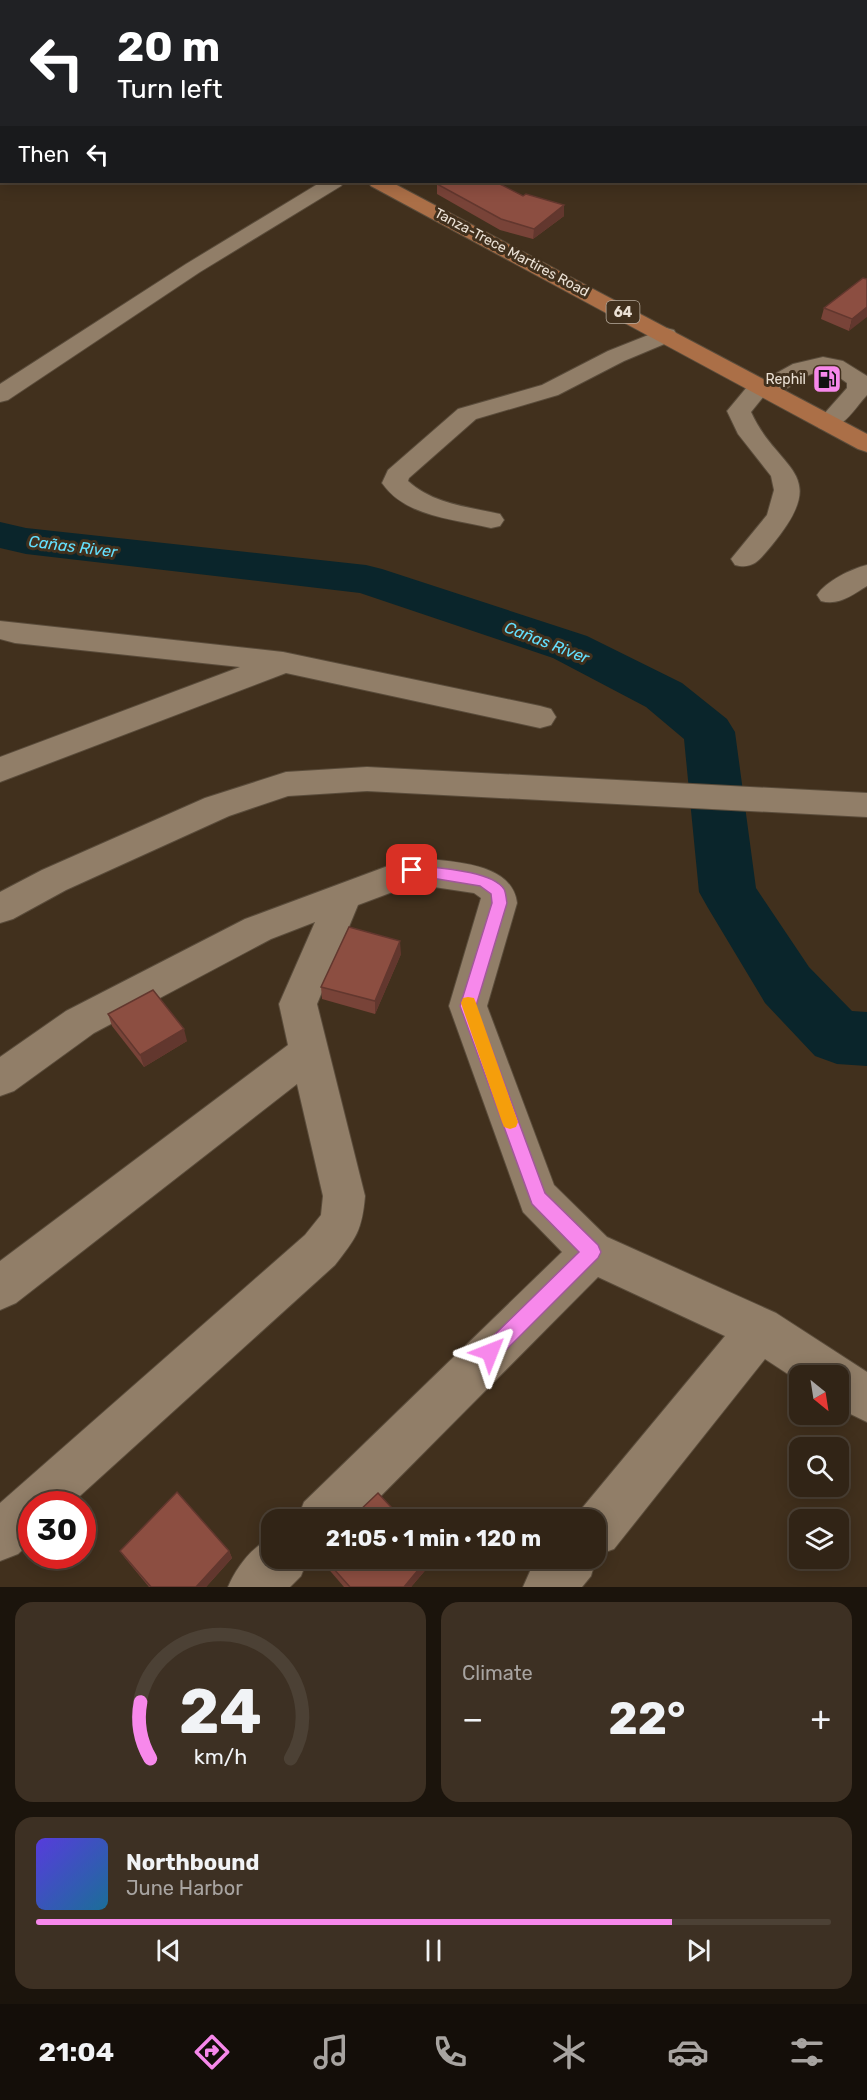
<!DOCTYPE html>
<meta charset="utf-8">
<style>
body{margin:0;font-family:Rubik,sans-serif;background:#3d3023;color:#f1f3f6;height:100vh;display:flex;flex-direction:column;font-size:22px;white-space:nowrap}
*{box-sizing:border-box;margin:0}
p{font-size:20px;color:#a8a4a1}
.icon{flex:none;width:33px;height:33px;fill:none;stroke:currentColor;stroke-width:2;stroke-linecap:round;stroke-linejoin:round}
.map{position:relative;height:1587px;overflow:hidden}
.details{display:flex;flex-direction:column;gap:15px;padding:15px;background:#1b140c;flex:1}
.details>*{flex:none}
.guide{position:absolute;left:0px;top:0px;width:867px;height:183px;box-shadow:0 3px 15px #0003,0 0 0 2px #4c4135;background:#202124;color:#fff;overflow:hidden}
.needle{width:39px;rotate:150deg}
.buttons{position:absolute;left:789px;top:1365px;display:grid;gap:12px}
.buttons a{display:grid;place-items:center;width:60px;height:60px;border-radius:12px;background:#312416;box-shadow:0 3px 15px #0003,0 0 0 2px #4c4135;font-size:30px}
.speed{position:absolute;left:18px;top:1491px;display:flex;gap:12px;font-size:30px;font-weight:700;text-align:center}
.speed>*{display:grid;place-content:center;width:78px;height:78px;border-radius:50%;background:#312416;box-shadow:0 3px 15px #0003,0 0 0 2px #4c4135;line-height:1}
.speed .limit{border:9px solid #d22;background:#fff;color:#111}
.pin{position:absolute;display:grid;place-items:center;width:51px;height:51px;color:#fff;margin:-26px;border-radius:12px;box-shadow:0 3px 9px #0006}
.me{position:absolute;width:66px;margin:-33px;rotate:45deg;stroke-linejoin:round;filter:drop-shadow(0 0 4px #0008)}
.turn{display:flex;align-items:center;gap:21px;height:126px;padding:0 18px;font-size:27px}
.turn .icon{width:78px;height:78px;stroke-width:2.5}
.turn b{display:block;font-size:42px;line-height:51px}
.then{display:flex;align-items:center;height:57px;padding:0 18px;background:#0003;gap:12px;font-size:22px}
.big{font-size:45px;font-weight:700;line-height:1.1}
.details .tile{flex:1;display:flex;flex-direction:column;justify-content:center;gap:9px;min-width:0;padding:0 21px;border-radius:18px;background:#3d3023}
.details .dial{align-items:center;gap:0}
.dial svg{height:156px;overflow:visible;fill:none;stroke:#4c4135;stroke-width:7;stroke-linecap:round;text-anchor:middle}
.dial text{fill:#f1f3f6;stroke:none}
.song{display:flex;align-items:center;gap:18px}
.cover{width:72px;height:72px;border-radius:9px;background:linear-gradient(135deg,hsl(250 70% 55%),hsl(200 70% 35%))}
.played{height:6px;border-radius:3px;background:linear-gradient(90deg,#f788eb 80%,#4c4135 80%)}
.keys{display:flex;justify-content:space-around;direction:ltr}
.heat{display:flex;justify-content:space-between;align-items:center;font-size:33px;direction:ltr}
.details .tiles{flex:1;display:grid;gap:15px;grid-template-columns:1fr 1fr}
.tile:last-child{grid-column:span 2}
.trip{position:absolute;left:261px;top:1509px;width:345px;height:60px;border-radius:18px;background:#312416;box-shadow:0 3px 15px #0003,0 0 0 2px #4c4135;font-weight:700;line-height:60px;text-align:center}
.dock{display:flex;height:96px;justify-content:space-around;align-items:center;background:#140e09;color:#a8a4a1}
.dock .icon{width:42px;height:42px}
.dock .active{color:#f788eb}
.dock b{font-size:27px;color:#f1f3f6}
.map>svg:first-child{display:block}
.green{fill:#3f5332}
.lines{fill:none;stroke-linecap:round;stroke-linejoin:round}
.stream{stroke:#0a252b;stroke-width:4.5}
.river{fill:#0a252b;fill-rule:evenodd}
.minor-casing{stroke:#5a4c3b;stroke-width:2}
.major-casing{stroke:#5a4c3b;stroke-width:2}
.minor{fill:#917e68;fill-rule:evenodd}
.major{fill:#ab6f47;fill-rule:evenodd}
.wall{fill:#784338}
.shaded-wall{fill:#62372e}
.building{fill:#8c4e41;stroke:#62372e;stroke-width:1.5}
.route{fill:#f788eb;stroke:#a15899;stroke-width:1.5}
.slow{fill:#f59e0b}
.labels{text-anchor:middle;stroke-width:6;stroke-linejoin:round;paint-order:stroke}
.far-street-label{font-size:14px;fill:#ebe1d5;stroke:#41301d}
.shield{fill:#41301d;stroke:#b8ac9e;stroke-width:1.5}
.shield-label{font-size:14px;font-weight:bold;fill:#ebe1d5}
.far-poi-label{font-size:14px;fill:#ebe1d5;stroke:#41301d;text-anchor:end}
.water-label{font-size:16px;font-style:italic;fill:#64e0fe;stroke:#41301d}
</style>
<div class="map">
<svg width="867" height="1587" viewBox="0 0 867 1587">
<rect width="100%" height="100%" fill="#41301d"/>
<path class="green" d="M489,0H867V3L494,2Z"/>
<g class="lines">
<path class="stream" d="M319,2L327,0"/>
<path class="river" d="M0,522L26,528L366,565L382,569L587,636L682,683L727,719L735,732L756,888L809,967L852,1011L867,1012V1066L837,1064L815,1056L765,1003L708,908L699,892L684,739L646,707L553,658L360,593L26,554L0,548Z"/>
<g class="minor-casing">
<g id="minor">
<path d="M455,0H475L476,2H456Z"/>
<rect x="866" y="32" width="1" height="10"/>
<rect x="0" y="53" width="2" height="10"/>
<path d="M321,182H344L341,186L200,272L8,400L0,402V384L186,264Z"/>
<path d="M666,328L674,330L677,335L674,340L624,361L558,395L476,419L409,478L408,481C433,504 469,507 500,514L504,520L500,526L491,528C455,519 405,517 382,483L388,470L458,409L542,385L608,351Z"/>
<path d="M823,357L843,361L867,376V395C854,409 841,434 819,428L816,423L847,388V383C810,353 799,393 764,396L751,412C778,472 833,471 772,545C760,559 754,570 735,565L731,559L767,515L774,490L771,476L738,434L727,411L752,381L764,380L793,364Z"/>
<path d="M867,565V586C852,595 839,606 821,601L817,595C826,581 851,569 867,565Z"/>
<path d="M0,621L283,652L540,706L551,709L556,717L551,725L540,728L286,673L0,782V757L240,667L15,643L0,639Z"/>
<path d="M367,767L867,793V817L367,791L288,796L229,816L66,890L13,919L0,923V892L42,870L205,798L286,772Z"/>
<path d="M412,857C446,862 512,860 517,903L487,1006L554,1185L607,1237L776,1313L867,1372V1422L838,1408V1376H800V1382L765,1359L614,1549L597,1555L591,1576L582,1587H523L531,1569L540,1558H596V1520H576L578,1513L725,1336L598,1277L357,1520H297L304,1502L562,1252L523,1212L449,1006L481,898L474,893L414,884L358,905L317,1004L365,1196C362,1231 356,1238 335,1265L71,1504H32V1541L18,1554L0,1561V1503L305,1235L321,1215L323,1196L297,1084L16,1303L0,1310V1261L288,1045L279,1004L315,922L271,939L94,1033L14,1091L0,1096V1057L66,1011L245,919Z"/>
<path d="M272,1538V1558H308L301,1576L290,1587H228C236,1568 252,1546 272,1538Z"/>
</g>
</g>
<g class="major-casing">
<g id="major">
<path d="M3,0H19L20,2H4Z"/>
<path d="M368,182H391L867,434V452L858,449L371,186Z"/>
</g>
</g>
<use href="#minor" class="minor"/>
<use href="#major" class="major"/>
</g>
<g class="wall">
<rect x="0" y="7" width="2" height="42"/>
<rect x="866" y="61" width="1" height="36"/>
<path d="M437,184L523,196L564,216L533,239L500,230L437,194Z"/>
<path d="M863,278L849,331L821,319L824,308Z"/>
<path d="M401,954L375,1014L322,999L321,987Z"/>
<path d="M108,1014L187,1041L144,1067L112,1026Z"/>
<path d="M120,1551H229L232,1558L206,1587H149L125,1558Z"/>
<path d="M319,1558H434V1560L411,1587H344Z"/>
</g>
<g class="shaded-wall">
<path d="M267,0H279V2H262Z"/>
<path d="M564,205V216L533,239L534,229Z"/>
<path d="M867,307V317L849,331L852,319Z"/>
<path d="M400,941L401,954L375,1014V1001Z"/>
<path d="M184,1029L187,1041L144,1067L140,1055Z"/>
<path d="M229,1551L232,1558L206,1587H196Z"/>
<path d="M428,1558H434V1560L411,1587H404Z"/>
</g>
<g class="building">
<path d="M120,0H267L262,2H113Z"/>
<path d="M468,0H541L538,2H469Z"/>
<path d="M0,7H2V41L0,40Z"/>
<rect x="866" y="61" width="1" height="21"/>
<path d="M445,182H496L523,196L526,194L564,205L534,229L501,219L437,184Z"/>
<path d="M863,278L867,279V307L852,319L824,308Z"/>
<path d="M349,927L400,941L375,1001L321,987Z"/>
<path d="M153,990L184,1029L140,1055L108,1014Z"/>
<path d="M177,1492L229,1551L196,1587H151L120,1551Z"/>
<path d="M378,1493L403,1520H339L344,1514L357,1513Z"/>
<path d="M324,1558H428L404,1587H350Z"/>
</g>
<path class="route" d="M412,865C435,868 491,870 504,889C506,893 506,898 507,903L476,1006L545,1193L598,1245L601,1252L598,1258L497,1359L490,1361L484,1359L481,1352L484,1345L579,1252L532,1204L460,1006L492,903L491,894L480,886L407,874L405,870L407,867Z"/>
<path class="slow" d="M468,997L474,998L476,1003L518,1122L516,1127L510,1129L504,1127L502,1122L461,1003L463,998Z"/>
<defs>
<g id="fuel-square" transform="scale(1.5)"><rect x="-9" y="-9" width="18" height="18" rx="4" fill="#f788eb" stroke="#41301d"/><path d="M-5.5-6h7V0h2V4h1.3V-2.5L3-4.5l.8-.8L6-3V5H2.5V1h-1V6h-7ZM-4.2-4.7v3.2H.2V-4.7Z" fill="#111"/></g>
</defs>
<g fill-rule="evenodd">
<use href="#fuel-square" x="827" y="379"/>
</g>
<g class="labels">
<g class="far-street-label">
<text transform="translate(512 252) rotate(28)" y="5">Tanza-Trece Martires Road</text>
</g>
<rect class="shield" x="606.5" y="301" width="33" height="22" rx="4.5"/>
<g class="shield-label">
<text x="623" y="317">64</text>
</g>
<g class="far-poi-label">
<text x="806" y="384">Rephil</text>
</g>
<g class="water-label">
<text transform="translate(73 546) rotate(7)" y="6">Cañas River</text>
<text transform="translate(547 642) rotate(21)" y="6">Cañas River</text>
</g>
</g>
</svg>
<div class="buttons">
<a><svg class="needle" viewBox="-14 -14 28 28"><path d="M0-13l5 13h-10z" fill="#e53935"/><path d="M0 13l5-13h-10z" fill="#a8a4a1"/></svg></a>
<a><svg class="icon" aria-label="search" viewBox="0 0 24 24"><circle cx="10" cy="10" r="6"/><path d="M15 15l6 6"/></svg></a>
<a><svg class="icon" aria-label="layers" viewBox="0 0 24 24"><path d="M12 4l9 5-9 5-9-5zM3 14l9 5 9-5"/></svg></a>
</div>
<div class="speed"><div class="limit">30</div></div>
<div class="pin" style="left:412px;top:870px;background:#d93025"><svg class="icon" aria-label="arrive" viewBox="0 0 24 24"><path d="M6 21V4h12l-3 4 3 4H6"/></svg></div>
<svg class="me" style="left:490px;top:1352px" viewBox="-20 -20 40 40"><path d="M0-17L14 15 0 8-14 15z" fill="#f788eb" stroke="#fff" stroke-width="4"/></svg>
<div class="trip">21:05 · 1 min · 120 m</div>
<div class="guide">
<div class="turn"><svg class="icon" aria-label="left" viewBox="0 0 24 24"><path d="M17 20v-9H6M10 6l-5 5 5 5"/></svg><div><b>20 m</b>Turn left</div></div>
<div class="then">Then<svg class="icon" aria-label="left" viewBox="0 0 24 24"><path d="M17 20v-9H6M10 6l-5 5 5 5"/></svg></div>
</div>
</div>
<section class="details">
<div class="tiles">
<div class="tile dial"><svg viewBox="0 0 100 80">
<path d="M14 69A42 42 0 1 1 86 69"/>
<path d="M14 69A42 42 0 0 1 9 40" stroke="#f788eb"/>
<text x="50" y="56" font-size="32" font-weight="700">24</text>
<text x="50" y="72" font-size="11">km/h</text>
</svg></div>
<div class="tile"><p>Climate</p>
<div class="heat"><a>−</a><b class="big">22°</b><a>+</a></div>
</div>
<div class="tile">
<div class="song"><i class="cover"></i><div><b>Northbound</b><p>June Harbor</p></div></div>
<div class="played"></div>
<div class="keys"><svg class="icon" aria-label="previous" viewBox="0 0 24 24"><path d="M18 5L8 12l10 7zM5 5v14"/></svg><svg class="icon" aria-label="pause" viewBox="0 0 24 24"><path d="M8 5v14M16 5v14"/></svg><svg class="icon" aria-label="next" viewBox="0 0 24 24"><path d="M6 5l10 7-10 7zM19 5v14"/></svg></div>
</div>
</div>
</section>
<nav class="dock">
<b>21:04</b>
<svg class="icon active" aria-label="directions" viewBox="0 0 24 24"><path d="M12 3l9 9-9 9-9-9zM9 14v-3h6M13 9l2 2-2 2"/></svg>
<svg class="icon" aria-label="music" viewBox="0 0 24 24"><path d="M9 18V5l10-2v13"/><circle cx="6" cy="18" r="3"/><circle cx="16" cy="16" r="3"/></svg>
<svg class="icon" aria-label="phone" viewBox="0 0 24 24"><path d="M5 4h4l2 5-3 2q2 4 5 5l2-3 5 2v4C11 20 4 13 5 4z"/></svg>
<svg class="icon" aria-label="climate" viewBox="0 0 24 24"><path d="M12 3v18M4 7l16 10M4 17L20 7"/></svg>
<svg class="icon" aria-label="car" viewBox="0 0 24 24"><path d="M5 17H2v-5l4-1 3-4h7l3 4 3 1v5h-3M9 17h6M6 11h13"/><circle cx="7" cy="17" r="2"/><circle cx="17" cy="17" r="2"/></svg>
<svg class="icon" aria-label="filters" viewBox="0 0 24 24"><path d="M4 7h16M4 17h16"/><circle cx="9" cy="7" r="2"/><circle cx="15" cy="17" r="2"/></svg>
</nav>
